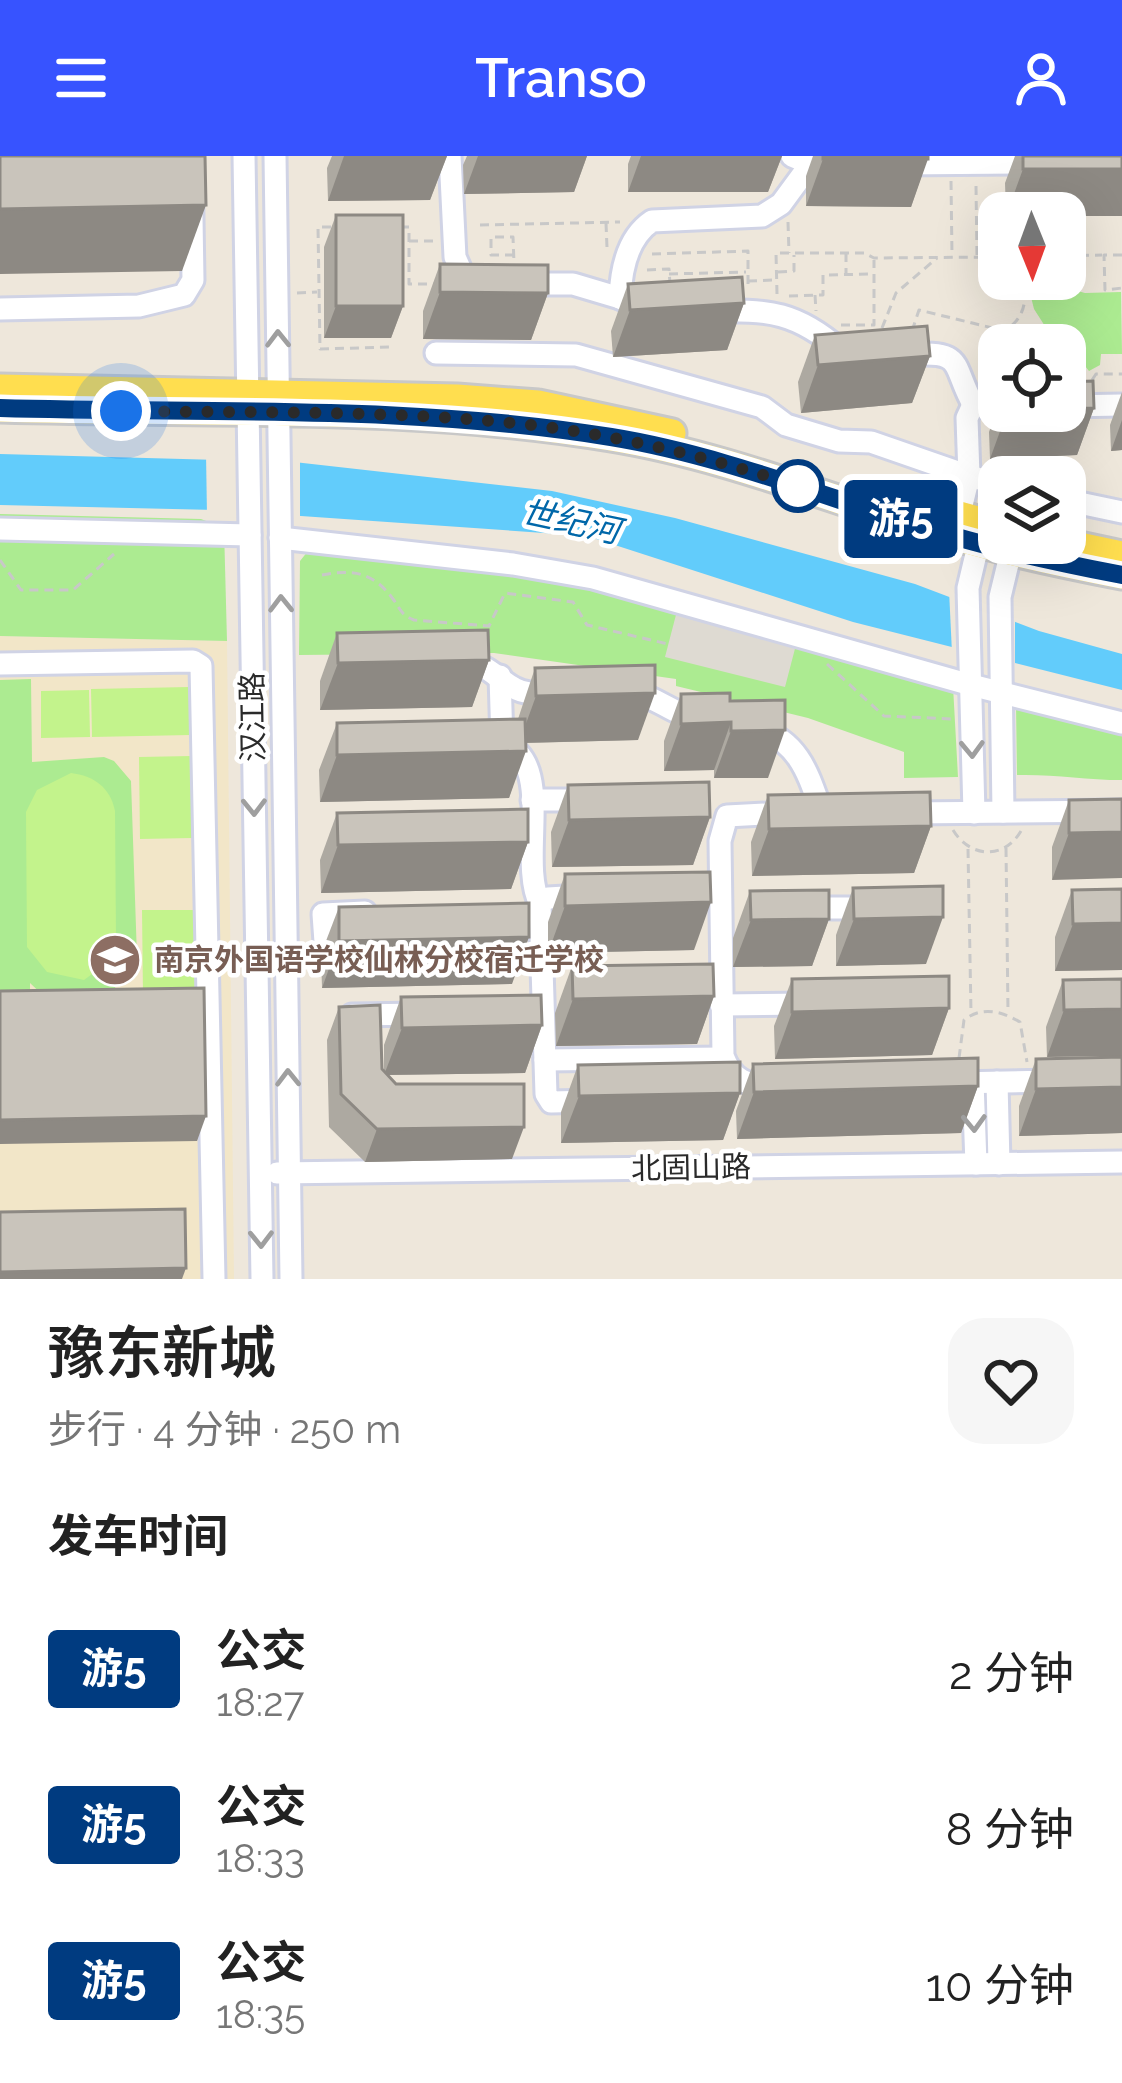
<!DOCTYPE html>
<html lang="zh">
<meta charset="utf-8">
<style>
:root{--surface:#fff;--page:#f6f6f6;--text:#222;--muted:#767676;--accent:#3753ff}
body{margin:0;font-family:Raleway,"Noto Sans SC",sans-serif;background:var(--page);color:var(--text);height:100vh;display:flex;flex-direction:column;font-size:45px;white-space:nowrap}
*{box-sizing:border-box;margin:0}
p{font-size:39px;color:var(--muted)}
.icon{flex:none;width:66px;height:66px;fill:none;stroke:currentColor;stroke-width:2;stroke-linecap:round;stroke-linejoin:round}
.map{position:relative;height:1123px;overflow:hidden}
.panel{display:flex;flex-direction:column;background:var(--surface);flex:1}
.panel>*{flex:none}
.badge{padding:0 24px;border-radius:9px;font-size:42px;line-height:78px}
.needle{width:78px;rotate:179deg}
.buttons{position:absolute;left:978px;top:36px;display:grid;gap:24px}
.buttons a{display:grid;place-items:center;width:108px;height:108px;border-radius:24px;background:var(--surface);box-shadow:0 12px 48px #0002;font-size:60px}
.you{position:absolute;width:60px;height:60px;margin:-30px;border:9px solid #fff;border-radius:50%;background:#1a73e8;box-shadow:0 0 0 18px #1a73e833}
.map>.badge{position:absolute;translate:-50% -50%;box-shadow:0 0 0 6px #fff}
h2{padding:0 48px;font-size:45px;line-height:108px}
.round{display:grid;place-items:center;flex:none;width:126px;height:126px;border-radius:36px;background:var(--page)}
.summary{display:flex;align-items:center;justify-content:space-between;height:204px;padding:0 48px}
h1{font-size:57px;font-weight:600;line-height:90px}
ul{padding:0;list-style:none}
li{display:flex;align-items:center;gap:36px;height:156px;padding:0 48px}
li div{flex:1}
li b{display:block;font-size:45px}
li em{font-style:normal}
li .badge{min-width:132px;font-weight:700;text-align:center}
header{display:flex;justify-content:space-between;align-items:center;height:156px;padding:0 48px;background:var(--accent);color:#fff;font-size:54px;font-weight:600}
.map>svg:first-child{display:block}
.education{fill:#f2e6c8}
.green{fill:#aceb91}
.pitch{fill:#c3f38c}
.plaza{fill:#dedad2}
.water{fill:#62ccfb}
.pier{fill:#eee7db}
.lines{fill:none;stroke-linecap:round;stroke-linejoin:round}
.minor-casing{stroke:#d0d3e5;stroke-width:27}
.major-casing{stroke:#c8c8c8;stroke-width:33}
.path{stroke:#c8c8c8;stroke-width:3;stroke-dasharray:9 6;stroke-linecap:butt}
.minor{stroke:#fff;stroke-width:21}
.major{stroke:#ffde4f;stroke-width:27}
.wall{fill:#ada9a1}
.shaded-wall{fill:#8d8983}
.building{fill:#c9c4bb;stroke:#8d8983;stroke-width:3}
.oneway{stroke:#9f9f9f}
.line-casing{stroke:#fff;stroke-width:27}
.line{stroke:#003b80;stroke-width:18}
.walk{stroke:#2a2a2a;stroke-width:12;stroke-dasharray:0 21.6}
.stop-dot{fill:#fff;stroke:#003b80;stroke-width:6}
.labels{text-anchor:middle;stroke-width:9;stroke-linejoin:round;paint-order:stroke}
.street-label{font-size:30px;fill:#2a2a2a;stroke:#fff}
.education-label{font-size:30px;font-weight:bold;fill:#785e54;stroke:#fff;text-anchor:start}
.water-label{font-size:33px;font-style:italic;fill:#0067a9;stroke:#fff}
</style>
<header><svg class="icon" aria-label="menu" viewBox="0 0 24 24"><path d="M4 6h16M4 12h16M4 18h16"/></svg>Transo<svg class="icon" aria-label="person" viewBox="0 0 24 24"><circle cx="12" cy="8" r="4"/><path d="M4 21q1-7 8-7t8 7"/></svg></header>
<div class="map">
<svg width="1122" height="1123" viewBox="0 0 1122 1123">
<rect width="100%" height="100%" fill="#eee7db"/>
<polygon class="education" points="0,480 227,485 234,1123 0,1123"/>
<g class="green">
<polygon points="1052,128 1085,137 1121,136 1122,198 1101,198 1100,209 1089,215 1081,205 1065,196 1065,189 1057,189 1034,153 1030,137"/>
<polygon points="0,358 201,363 224,372 227,485 0,480"/>
<polygon points="308,395 519,416 643,442 953,530 958,621 904,622 904,596 808,562 676,530 676,523 494,497 299,499 300,405"/>
<polygon points="31,523 32,606 104,601 114,605 131,625 137,801 128,818 109,838 47,843 30,827 30,844 0,845 0,524"/>
<path d="M1016,549L1122,575V624C1086,624 1053,618 1017,619Z"/>
</g>
<g class="pitch">
<polygon points="189,531 190,579 92,581 91,533"/>
<polygon points="89,534 90,581 41,582 41,535"/>
<polygon points="191,600 192,682 140,683 139,601"/>
<path d="M71,617C94,620 110,631 115,655L116,786L107,807L84,824L47,816L27,791L26,656L37,634Z"/>
<polygon points="142,754 194,754 195,841 143,841"/>
</g>
<polygon class="plaza" points="677,455 797,485 785,531 665,501"/>
<polygon class="water" points="0,298 294,306 552,335 675,362 915,428 1039,475 1122,498 1122,534 853,466 587,380 216,354 0,349"/>
<g class="pier">
<polygon points="206,297 300,301 300,366 207,360"/>
<polygon points="949,434 1015,459 1015,513 952,497"/>
</g>
<g class="lines">
<g class="minor-casing">
<g id="minor">
<polyline points="244,0 262,1123"/>
<polyline points="275,0 291,1123"/>
<polyline points="450,0 455,101 467,128 474,128"/>
<polyline points="792,0 811,8 838,8"/>
<polyline points="899,8 1031,7 1060,0"/>
<polyline points="523,128 573,128 620,142 647,156"/>
<path d="M620,142C621,114 628,81 652,65L762,60L781,48L806,14"/>
<polyline points="0,153 139,150 184,139 193,124 191,0"/>
<path d="M714,155C768,153 798,157 840,194"/>
<polyline points="436,197 576,199 762,251 786,269 839,285 871,286 969,320 967,262 973,249"/>
<path d="M905,199C967,194 950,207 974,250L999,251"/>
<polyline points="1065,250 1122,249"/>
<polyline points="1065,344 1122,356"/>
<polyline points="0,373 250,379"/>
<polyline points="956,374 969,320 999,328"/>
<polyline points="280,382 513,408 593,422 971,529 1122,567"/>
<path d="M462,507C487,506 494,521 514,532C526,539 540,537 553,537"/>
<polyline points="0,508 193,505 201,510 214,1123"/>
<polyline points="500,520 502,586"/>
<path d="M627,537C655,537 669,558 697,562"/>
<path d="M757,572C800,586 808,618 822,657"/>
<path d="M500,586C558,604 517,703 540,748"/>
<polyline points="532,644 589,644"/>
<polyline points="1003,656 1000,441 1013,387"/>
<polyline points="907,657 1122,655"/>
<polyline points="974,657 968,432 981,377"/>
<polyline points="582,740 548,742 540,748 546,938 551,946 594,945"/>
<polyline points="803,752 874,752"/>
<polyline points="349,788 325,786 323,758 365,756"/>
<polyline points="721,849 807,848"/>
<polyline points="352,859 423,858"/>
<polyline points="545,904 723,902"/>
<polyline points="973,926 976,1008"/>
<polyline points="997,926 999,1008"/>
<polyline points="954,927 1054,925"/>
<path d="M772,930C747,930 732,924 723,900L720,685L727,660L785,657"/>
<polyline points="277,1017 1122,1006"/>
</g>
</g>
<g class="major-casing">
<g id="major">
<polyline points="0,232 457,242 538,248 672,277"/>
<path d="M0,252C203,258 409,247 611,281C728,300 839,347 953,380C1008,396 1065,408 1122,419"/>
<polyline points="876,336 999,370"/>
<polyline points="1065,387 1122,399"/>
</g>
</g>
<g class="path">
<polyline points="951,25 952,99"/>
<polyline points="976,30 977,99"/>
<polyline points="788,66 789,97"/>
<polyline points="606,67 607,92"/>
<polyline points="480,69 620,66"/>
<polyline points="331,71 318,71 320,193 390,191"/>
<polyline points="400,71 409,71 409,128 435,128"/>
<polyline points="409,85 434,85"/>
<polyline points="846,97 846,117"/>
<polyline points="652,98 748,95 748,134"/>
<polyline points="514,99 491,99 491,81 513,81 514,107"/>
<polyline points="1122,99 1104,99 1105,134 1122,132"/>
<polyline points="1065,100 1102,99"/>
<polyline points="647,114 669,113 670,129"/>
<polyline points="778,116 794,115 794,99"/>
<polyline points="669,118 746,116"/>
<polyline points="748,125 774,124"/>
<polyline points="297,137 317,136"/>
<polyline points="777,138 776,97 864,97 874,102 999,101"/>
<polyline points="815,139 816,155"/>
<polyline points="789,140 823,139 823,119 872,118"/>
<polyline points="841,169 874,169 874,104"/>
<polyline points="882,172 896,137 937,102"/>
<path d="M912,175L919,154L1005,175C1024,162 1029,144 1021,123"/>
<polyline points="1092,224 1096,218 1122,218"/>
<polyline points="0,404 21,434 73,434 114,398"/>
<path d="M322,419C353,413 373,416 393,443C401,454 401,459 414,464L489,470L505,437L573,446L587,469L668,488"/>
<polyline points="827,508 884,560 953,563"/>
<path d="M953,674C970,702 1004,704 1021,675"/>
<polyline points="1006,692 1008,857"/>
<polyline points="968,693 971,857"/>
<path d="M959,902L964,864C982,850 1001,855 1020,866L1027,906"/>
</g>
<use href="#minor" class="minor"/>
<use href="#major" class="major"/>
</g>
<g class="wall">
<polygon points="332,0 447,0 430,44 328,45 327,12"/>
<polygon points="467,0 587,0 574,36 464,38 463,9"/>
<polygon points="631,0 782,0 768,36 628,36 628,8"/>
<polygon points="813,0 928,0 911,51 806,50 806,20"/>
<polygon points="1015,0 1122,0 1122,60 1065,60 1065,57 1006,57 1005,27"/>
<polygon points="336,59 403,150 391,182 324,182 324,91"/>
<polygon points="440,108 548,137 531,184 423,183 423,155"/>
<polygon points="628,128 744,147 727,194 613,201 611,175"/>
<polygon points="815,179 930,200 912,247 801,257 798,226"/>
<polygon points="1122,236 1122,294 1111,295 1110,269"/>
<polygon points="999,248 999,255 1065,255 1094,252 1077,299 990,303 989,276"/>
<polygon points="337,477 489,504 472,551 320,554 320,525"/>
<polygon points="535,512 638,584 526,587 509,642 320,646 319,614 337,567 518,563"/>
<polygon points="681,538 730,545 768,622 714,622 714,614 664,615 664,585"/>
<polygon points="568,629 710,661 693,709 552,711 551,676"/>
<polygon points="768,639 931,670 914,717 752,720 751,686"/>
<polygon points="1122,643 1052,724 1052,691 1069,644"/>
<polygon points="337,657 528,686 511,733 321,737 320,704"/>
<polygon points="565,718 694,794 548,797 548,766"/>
<polygon points="853,732 926,808 836,810 836,779"/>
<polygon points="1122,733 1122,814 1055,815 1055,781 1072,734"/>
<polygon points="750,735 829,763 812,810 733,811 733,782"/>
<polygon points="339,751 512,828 322,832 321,798"/>
<polygon points="572,810 714,840 697,888 556,890 555,857"/>
<polygon points="792,823 949,852 932,899 775,903 774,870"/>
<polygon points="1122,823 1047,901 1046,871 1063,824"/>
<polygon points="401,841 542,869 525,917 388,919 396,928 512,1003 365,1006 329,971 327,884 339,851 384,916 384,889"/>
<polygon points="1122,901 1122,977 1019,980 1019,950 1036,903"/>
<polygon points="753,908 978,930 961,977 737,983 736,955"/>
<polygon points="578,909 740,937 723,984 561,987 561,956"/>
</g>
<g class="shaded-wall">
<polygon points="344,0 447,0 430,44 328,45"/>
<polygon points="478,0 587,0 574,36 464,38"/>
<polygon points="641,0 782,0 768,36 628,36"/>
<polygon points="823,3 928,3 911,51 806,50"/>
<polygon points="1023,13 1122,13 1122,60 1065,60 1065,57 1007,57"/>
<polygon points="206,49 182,115 0,118 0,53"/>
<polygon points="440,136 548,137 531,184 423,183"/>
<polygon points="744,147 727,194 613,201 630,154"/>
<polygon points="336,150 403,150 391,182 324,182"/>
<polygon points="930,200 912,247 801,257 818,209"/>
<polygon points="1094,252 1077,299 990,303 1007,256 1065,255 1065,253"/>
<polygon points="1122,264 1122,294 1111,295"/>
<polygon points="489,504 472,551 320,554 338,507"/>
<polygon points="655,537 638,584 519,587 536,540"/>
<polygon points="731,566 714,614 664,615 681,568"/>
<polygon points="785,574 768,622 714,622 731,575"/>
<polygon points="526,595 509,642 320,646 337,599"/>
<polygon points="710,661 693,709 552,711 569,664"/>
<polygon points="931,670 914,717 752,720 769,673"/>
<polygon points="1122,676 1122,722 1052,724 1069,677"/>
<polygon points="528,686 511,733 321,737 338,689"/>
<polygon points="711,746 694,794 548,797 565,750"/>
<polygon points="943,761 926,808 836,810 854,763"/>
<polygon points="829,763 812,810 733,811 751,764"/>
<polygon points="1122,767 1122,814 1055,815 1073,768"/>
<polygon points="529,781 512,828 322,832 339,785"/>
<polygon points="714,840 697,888 556,890 573,843"/>
<polygon points="949,852 932,899 775,903 792,856"/>
<polygon points="1122,853 1122,900 1047,901 1064,854"/>
<polygon points="542,869 525,917 384,919 402,872"/>
<polygon points="978,930 961,977 737,983 754,936"/>
<polygon points="1122,931 1122,977 1019,980 1036,933"/>
<polygon points="740,937 723,984 561,987 579,940"/>
<polygon points="206,960 197,985 0,988 0,964"/>
<polygon points="524,971 512,1003 365,1006 377,973"/>
<polygon points="186,1112 182,1123 0,1123 0,1116"/>
</g>
<g class="building">
<polygon points="0,0 205,0 206,49 0,53"/>
<rect x="823" y="0" width="105" height="3"/>
<rect x="1023" y="0" width="99" height="13"/>
<rect x="336" y="59" width="67" height="91"/>
<polygon points="440,108 548,109 548,137 440,136"/>
<polygon points="742,121 744,147 630,154 628,128"/>
<polygon points="927,170 930,200 818,209 815,179"/>
<polygon points="1093,225 1094,252 1065,253 1065,226"/>
<polygon points="488,474 489,504 338,507 337,477"/>
<polygon points="655,509 655,537 536,540 535,512"/>
<polygon points="730,537 730,545 785,544 785,574 731,575 731,566 681,568 681,538"/>
<polygon points="525,563 526,595 337,599 337,567"/>
<polygon points="709,626 710,661 569,664 568,629"/>
<polygon points="930,636 931,670 769,673 768,639"/>
<polygon points="1122,643 1122,676 1069,677 1069,644"/>
<polygon points="528,653 528,686 338,689 337,657"/>
<polygon points="710,716 711,746 565,750 565,718"/>
<polygon points="943,730 943,761 854,763 853,732"/>
<polygon points="1122,733 1122,767 1073,768 1072,734"/>
<polygon points="829,734 829,763 751,764 750,735"/>
<polygon points="529,747 529,781 339,785 339,751"/>
<polygon points="713,808 714,840 573,843 572,810"/>
<polygon points="949,820 949,852 792,856 792,823"/>
<polygon points="1122,823 1122,853 1064,854 1063,824"/>
<polygon points="204,832 206,960 0,964 0,835"/>
<polygon points="541,839 542,869 402,872 401,841"/>
<polygon points="380,849 382,913 396,928 524,928 524,971 377,973 341,938 339,851"/>
<polygon points="1122,901 1122,931 1036,933 1036,903"/>
<polygon points="978,902 978,930 754,936 753,908"/>
<polygon points="740,906 740,937 579,940 578,909"/>
<polygon points="185,1053 186,1112 0,1116 0,1056"/>
</g>
<defs><path id="oneway-chevron" d="M-2-3.5L2.5 0L-2 3.5" fill="none" stroke-width="1.6" stroke-linecap="round" stroke-linejoin="round" transform="scale(3)"/></defs>
<g class="oneway">
<use href="#oneway-chevron" transform="translate(278 183) rotate(-91)"/>
<use href="#oneway-chevron" transform="translate(281 448) rotate(-91)"/>
<use href="#oneway-chevron" transform="translate(972 593) rotate(88)"/>
<use href="#oneway-chevron" transform="translate(254 651) rotate(89)"/>
<use href="#oneway-chevron" transform="translate(288 922) rotate(-91)"/>
<use href="#oneway-chevron" transform="translate(974 967) rotate(88)"/>
<use href="#oneway-chevron" transform="translate(261 1083) rotate(89)"/>
</g>
<g class="lines">
<g class="line-casing">
<path id="line" d="M0,252C204,258 409,248 611,281C728,300 839,347 953,380C1008,396 1065,408 1122,419"/>
</g>
<use href="#line" class="line"/>
<path class="walk" d="M121,255C252,257 383,254 513,267C609,277 706,300 798,330"/>
</g>
<defs>
<g id="school-disc" transform="scale(2.7)"><circle r="9.5" fill="#8d6e63" stroke="#fff"/><path d="M0-5L7-2L0 1L-7-2ZM-4 1L0 2.5L4 1V4Q0 6-4 4Z" fill="#fff"/></g>
</defs>
<g fill-rule="evenodd">
<use href="#school-disc" x="115" y="804"/>
</g>
<circle class="stop-dot" cx="798" cy="330" r="24"/>
<g class="labels">
<g class="street-label">
<text transform="translate(253 561) rotate(-91)" y="10">汉江路</text>
<text transform="translate(691 1012) rotate(-1)" y="10">北固山路</text>
</g>
<g class="education-label">
<text x="154" y="814">南京外国语学校仙林分校宿迁学校</text>
</g>
<g class="water-label">
<text transform="translate(571 365) rotate(12)" y="12">世纪河</text>
</g>
</g>
</svg>
<div class="buttons">
<a><svg class="needle" viewBox="-14 -14 28 28"><path d="M0-13l5 13h-10z" fill="#e53935"/><path d="M0 13l5-13h-10z" fill="#767676"/></svg></a>
<a><svg class="icon" aria-label="locate" viewBox="0 0 24 24"><circle cx="12" cy="12" r="6"/><path d="M12 2v4M12 18v4M2 12h4M18 12h4"/></svg></a>
<a><svg class="icon" aria-label="layers" viewBox="0 0 24 24"><path d="M12 4l9 5-9 5-9-5zM3 14l9 5 9-5"/></svg></a>
</div>
<div class="you" style="left:121px;top:255px"></div>
<b class="badge" style="left:901px;top:363px;background:#003b80;color:#fff">游5</b>
</div>
<section class="panel">
<div class="summary"><div><h1>豫东新城</h1><p>步行 · 4 分钟 · 250 m</p></div><a class="round"><svg class="icon" aria-label="heart" viewBox="0 0 24 24"><path d="M12 20l-8-8c-3-5 5-10 8-4 3-6 11-1 8 4z"/></svg></a></div>
<h2>发车时间</h2>
<ul>
<li><span class="badge" style="background:#003b80;color:#fff">游5</span><div><b>公交</b><p>18:27</p></div><em>2 分钟</em></li>
<li><span class="badge" style="background:#003b80;color:#fff">游5</span><div><b>公交</b><p>18:33</p></div><em>8 分钟</em></li>
<li><span class="badge" style="background:#003b80;color:#fff">游5</span><div><b>公交</b><p>18:35</p></div><em>10 分钟</em></li>
</ul>
</section>
